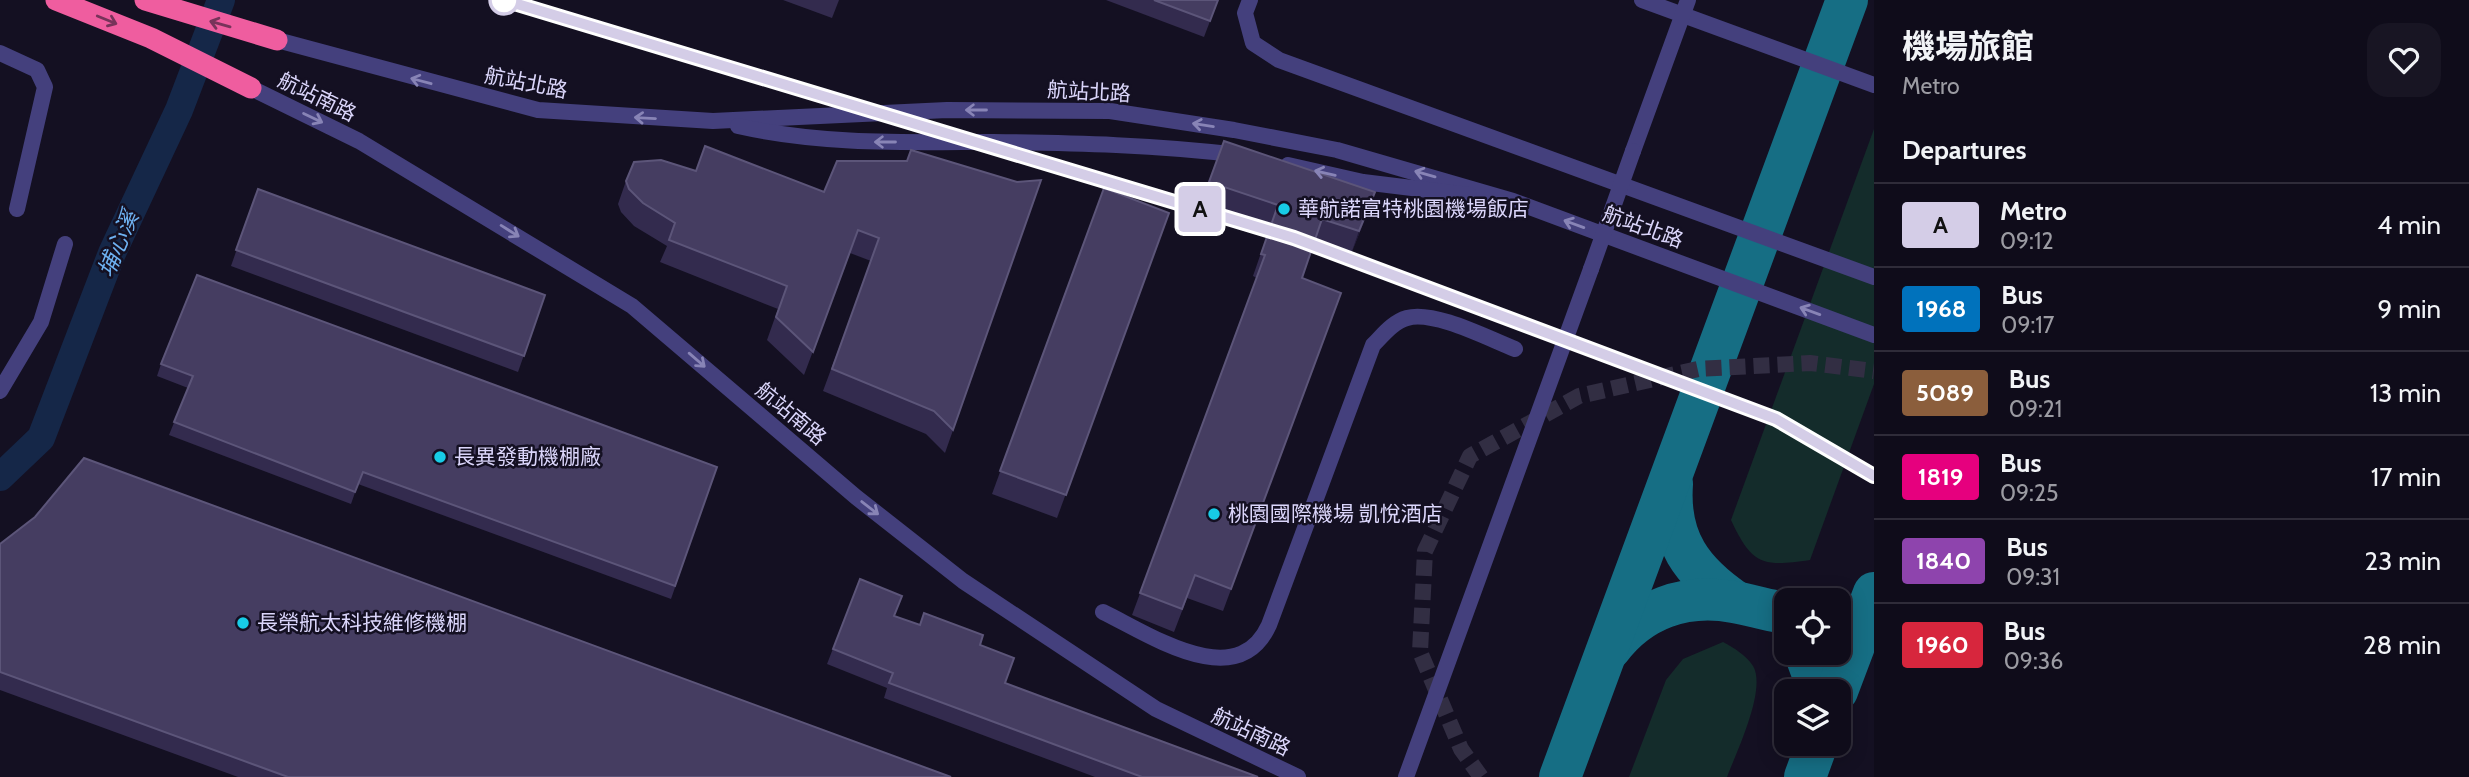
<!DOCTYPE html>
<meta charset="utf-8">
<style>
:root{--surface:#0f0c1a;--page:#181523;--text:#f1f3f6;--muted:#9b9ba2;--line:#2f2c39}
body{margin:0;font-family:Cabin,"Noto Sans TC",sans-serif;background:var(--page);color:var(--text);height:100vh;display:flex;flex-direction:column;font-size:26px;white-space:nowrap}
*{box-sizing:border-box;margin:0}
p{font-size:23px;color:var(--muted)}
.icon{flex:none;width:38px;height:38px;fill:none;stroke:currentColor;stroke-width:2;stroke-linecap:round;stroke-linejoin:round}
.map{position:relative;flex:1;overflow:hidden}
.side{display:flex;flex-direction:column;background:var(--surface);width:595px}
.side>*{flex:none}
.badge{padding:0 14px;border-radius:5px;font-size:24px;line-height:46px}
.buttons{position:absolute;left:1774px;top:588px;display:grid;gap:14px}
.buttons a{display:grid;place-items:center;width:77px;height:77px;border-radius:14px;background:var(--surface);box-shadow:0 4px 18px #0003,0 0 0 2px var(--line);font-size:35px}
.map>.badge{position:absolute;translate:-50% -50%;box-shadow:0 0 0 4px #fff}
h2{padding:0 28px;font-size:26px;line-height:63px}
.round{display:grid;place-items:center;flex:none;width:74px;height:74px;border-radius:21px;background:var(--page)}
.head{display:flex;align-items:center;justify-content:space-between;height:119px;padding:0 28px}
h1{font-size:33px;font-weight:700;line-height:52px}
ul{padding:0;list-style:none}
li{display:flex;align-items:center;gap:21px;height:84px;padding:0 28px;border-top:2px solid var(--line)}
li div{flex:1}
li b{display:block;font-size:26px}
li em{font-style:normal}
li .badge{min-width:77px;font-weight:700;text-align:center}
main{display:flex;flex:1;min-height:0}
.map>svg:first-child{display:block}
.green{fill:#142c2b}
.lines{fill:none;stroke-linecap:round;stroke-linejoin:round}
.river{stroke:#152748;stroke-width:28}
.taxiway{stroke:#166e84;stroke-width:42}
.minor-tunnel{stroke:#322e43;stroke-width:16;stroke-dasharray:16 8;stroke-linecap:butt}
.minor{stroke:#44407d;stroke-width:16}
.highway{stroke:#ef5d9f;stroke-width:21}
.minor-bridge{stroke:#44407d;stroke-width:16}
.wall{fill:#332b4e}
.shaded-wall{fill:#1f1835}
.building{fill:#453d61;stroke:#5c5579;stroke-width:2}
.oneway{stroke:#77335a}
.oneway2{stroke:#8884b6}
.line-casing{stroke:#fff;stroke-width:16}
.line{stroke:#d4cde7;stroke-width:10}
.stop-dot{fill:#fff;stroke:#d4cde7;stroke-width:3.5}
.poi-dot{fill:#17cce6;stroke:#141022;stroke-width:2.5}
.labels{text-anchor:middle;stroke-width:5;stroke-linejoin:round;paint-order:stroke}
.street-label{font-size:21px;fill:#dbd6fb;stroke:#141022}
.poi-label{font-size:21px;fill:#dbd6fb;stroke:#141022;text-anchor:start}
.water-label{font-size:23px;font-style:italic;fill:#6eb1f1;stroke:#141022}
</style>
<main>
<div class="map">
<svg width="1874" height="777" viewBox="0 0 1874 777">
<rect width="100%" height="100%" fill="#141022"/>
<g class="green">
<path d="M1874,129V384L1810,560C1762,567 1752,565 1731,520Z"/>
<path d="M1723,642C1734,648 1746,655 1753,666C1767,689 1736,753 1727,777H1629L1666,680L1683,659Z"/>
</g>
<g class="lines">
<polyline class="river" points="0,477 41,438 112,253 179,110 221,0"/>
<g class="taxiway">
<path d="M1672,484C1668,540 1692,572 1736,602"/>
<path d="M1610,649C1640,609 1685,593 1734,602C1752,605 1768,611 1787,613"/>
<polyline points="1805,653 1819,691"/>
<polyline points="1837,691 1874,593"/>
<polyline points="1560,777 1847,0"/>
<polyline points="1805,777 1817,744"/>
</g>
<polyline class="minor-tunnel" points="1481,777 1461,749 1420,652 1425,551 1470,456 1579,396 1698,369 1810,363 1874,371"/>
<g class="minor">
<polyline points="1250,0 1245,13 1253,43 1279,60 1874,277"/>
<polyline points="1642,0 1874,85"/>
<polyline points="277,40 538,110 713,121 947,110 1110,111 1234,130 1337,150 1513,201 1874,335"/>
<polyline points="0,53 37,70 45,87 17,209"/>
<polyline points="251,88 359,141 632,306 856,497 963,581 1156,709 1298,777"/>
<path d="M738,126C822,145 908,142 993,142C1076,143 1157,145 1239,155"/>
<polyline points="1633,151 1688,0"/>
<polyline points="1288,165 1363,182 1469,195"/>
<polyline points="0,391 41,322 65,244"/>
<path d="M1103,612C1149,634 1237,695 1269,625L1373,345C1383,335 1393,322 1407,318C1434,310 1489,339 1515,349"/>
<polyline points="1406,777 1591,269"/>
</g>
<g class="highway">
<polyline points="56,0 151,38 251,88"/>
<polyline points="145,0 277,40"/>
</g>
<polyline class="minor-bridge" points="1591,269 1633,151"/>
</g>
<g class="wall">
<polygon points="783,0 839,0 832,18"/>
<polygon points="1106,0 1218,0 1204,37"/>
<polygon points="1224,141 1367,214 1351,254 1314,242 1302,278 1341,293 1223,611 1187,598 1174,632 1132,615 1257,278 1253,276 1270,227 1201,204"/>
<polygon points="696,171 824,192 1017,182 1041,180 945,453 926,434 823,391 871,261 850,253 804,375 767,340 778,309 660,262 667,246 634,226 621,212 618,204 626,181"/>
<polygon points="1104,188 1169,213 1057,518 992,494"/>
<polygon points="258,189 545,295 518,372 231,266"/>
<polygon points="161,364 717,467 671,599 358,484 351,504 169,435 188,388 157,376"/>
<polygon points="0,544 951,777 238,777 0,690"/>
<polygon points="860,579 894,616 920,625 980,645 1005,683 1258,777 1095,777 884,698 887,688 827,664"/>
</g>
<polygon class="shaded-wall" points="1375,192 1367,214 1351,254 1359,231"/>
<g class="building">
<polygon points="1154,0 1218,0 1210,21"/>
<polygon points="1224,141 1375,192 1359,231 1322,219 1302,278 1341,293 1231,589 1195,575 1182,609 1140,593 1265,255 1261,254 1278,205 1209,182"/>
<polygon points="705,146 824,192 837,161 907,161 911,150 1017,182 1041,180 953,430 934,411 832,369 879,238 858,230 813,352 776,317 787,286 669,240 675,223 643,203 629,189 626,181 634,162 661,160 696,171"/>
<polygon points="1104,188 1169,213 1066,495 1000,471"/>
<polygon points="258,189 545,295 524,356 236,250"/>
<polygon points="197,275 717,467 675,586 363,472 355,492 174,422 193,376 161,364"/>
<polygon points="84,458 951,777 288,777 0,672 0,544 35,517"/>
<polygon points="860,579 902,596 894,616 920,625 924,613 983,635 980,645 1014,658 1005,683 1258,777 1142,777 889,683 893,673 833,649"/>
</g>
<defs><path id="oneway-shaft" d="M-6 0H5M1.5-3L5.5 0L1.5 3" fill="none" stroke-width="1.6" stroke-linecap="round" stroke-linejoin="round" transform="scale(1.75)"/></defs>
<g class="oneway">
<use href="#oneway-shaft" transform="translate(107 20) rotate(22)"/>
<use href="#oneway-shaft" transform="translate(220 24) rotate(-164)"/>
</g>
<g class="oneway2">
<use href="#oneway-shaft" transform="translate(421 81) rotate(-165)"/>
<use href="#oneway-shaft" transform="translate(976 110) rotate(180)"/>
<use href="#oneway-shaft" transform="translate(313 118) rotate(26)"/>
<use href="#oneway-shaft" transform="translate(645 118) rotate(-177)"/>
<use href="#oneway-shaft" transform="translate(1203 125) rotate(-171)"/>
<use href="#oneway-shaft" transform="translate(885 142) rotate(-180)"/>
<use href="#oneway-shaft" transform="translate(1325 173) rotate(-167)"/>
<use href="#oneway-shaft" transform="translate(1425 174) rotate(-164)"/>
<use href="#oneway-shaft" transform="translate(1574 224) rotate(-160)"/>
<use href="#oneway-shaft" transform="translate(510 231) rotate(32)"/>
<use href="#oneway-shaft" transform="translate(1810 311) rotate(-160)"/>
<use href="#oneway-shaft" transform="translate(697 360) rotate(41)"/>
<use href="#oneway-shaft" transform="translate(870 508) rotate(38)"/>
</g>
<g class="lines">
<g class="line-casing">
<polyline id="line" points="504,0 1294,238 1776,419 1874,476"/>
</g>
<use href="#line" class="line"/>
</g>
<circle class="stop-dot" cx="504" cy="0" r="14"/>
<g class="poi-dot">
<circle cx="1284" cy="209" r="7"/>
<circle cx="440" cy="457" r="7"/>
<circle cx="1214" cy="514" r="7"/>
<circle cx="243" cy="623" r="7"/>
</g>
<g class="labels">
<g class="street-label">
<text transform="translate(526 83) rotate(11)" y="7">航站北路</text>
<text transform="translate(1089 92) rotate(3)" y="7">航站北路</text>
<text transform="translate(317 97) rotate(26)" y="7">航站南路</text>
<text transform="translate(1643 227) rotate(20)" y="7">航站北路</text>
<text transform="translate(791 414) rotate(40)" y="7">航站南路</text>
<text transform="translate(1251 732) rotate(25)" y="7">航站南路</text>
</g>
<g class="poi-label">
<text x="1298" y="216">華航諾富特桃園機場飯店</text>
<text x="454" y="464">長異發動機棚廠</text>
<text x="1228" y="521">桃園國際機場 凱悅酒店</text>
<text x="257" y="630">長榮航太科技維修機棚</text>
</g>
<g class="water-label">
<text transform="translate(118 244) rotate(-67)" y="8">埔心溪</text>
</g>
</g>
</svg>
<div class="buttons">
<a><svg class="icon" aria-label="locate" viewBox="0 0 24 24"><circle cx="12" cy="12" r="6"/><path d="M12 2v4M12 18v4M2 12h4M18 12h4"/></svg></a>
<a><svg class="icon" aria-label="layers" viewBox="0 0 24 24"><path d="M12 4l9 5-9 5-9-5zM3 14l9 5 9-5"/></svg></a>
</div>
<b class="badge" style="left:1200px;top:209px;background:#d4cde7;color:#111">A</b>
</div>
<section class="side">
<div class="head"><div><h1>機場旅館</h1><p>Metro</p></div><a class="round"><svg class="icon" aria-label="heart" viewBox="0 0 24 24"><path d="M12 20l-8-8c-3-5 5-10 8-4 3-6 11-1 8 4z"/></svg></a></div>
<h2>Departures</h2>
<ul>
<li><span class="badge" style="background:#d4cde7;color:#111">A</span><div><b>Metro</b><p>09:12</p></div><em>4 min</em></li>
<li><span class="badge" style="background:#0072bc;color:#fff">1968</span><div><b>Bus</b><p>09:17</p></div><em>9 min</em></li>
<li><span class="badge" style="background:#8b5e3c;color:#fff">5089</span><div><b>Bus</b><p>09:21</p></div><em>13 min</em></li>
<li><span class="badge" style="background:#e6007e;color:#fff">1819</span><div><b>Bus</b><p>09:25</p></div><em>17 min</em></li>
<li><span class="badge" style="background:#8e44ad;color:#fff">1840</span><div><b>Bus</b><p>09:31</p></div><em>23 min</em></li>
<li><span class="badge" style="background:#d7263d;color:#fff">1960</span><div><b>Bus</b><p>09:36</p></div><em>28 min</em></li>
</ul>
</section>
</main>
